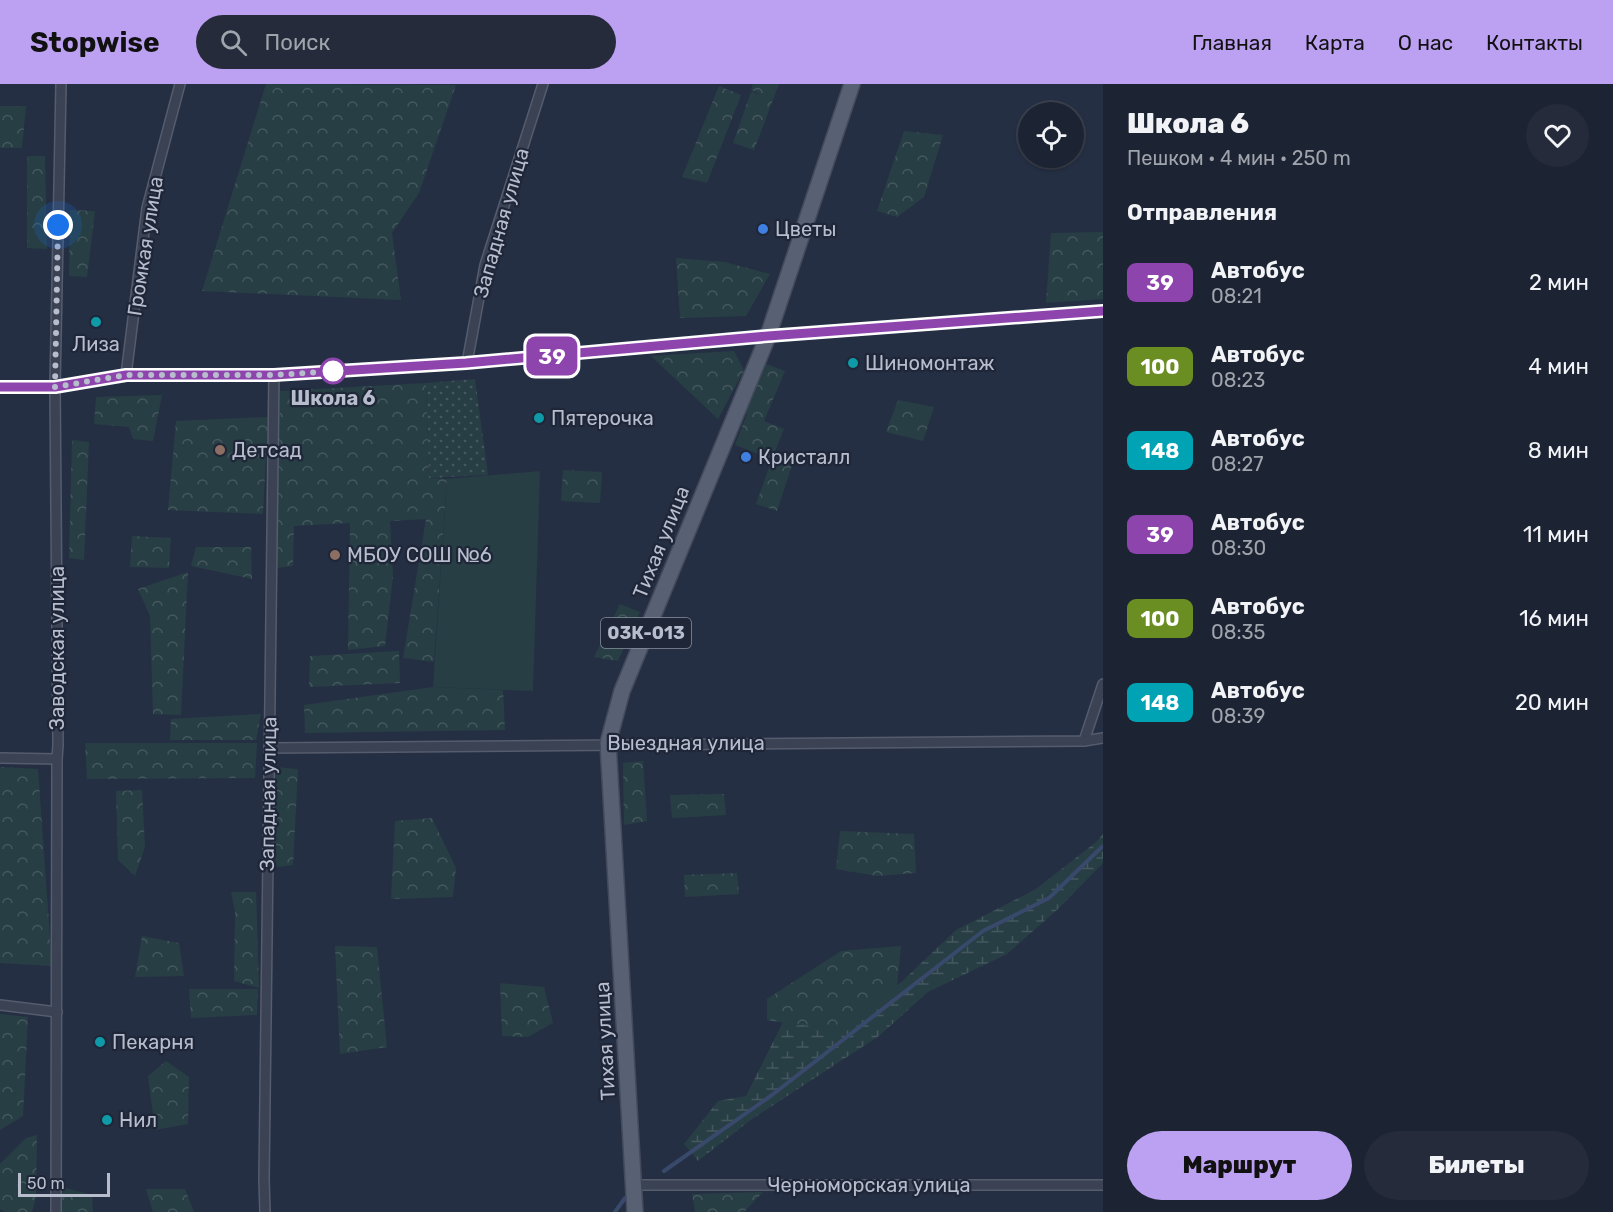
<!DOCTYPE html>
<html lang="ru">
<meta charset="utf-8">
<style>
:root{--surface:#1c2332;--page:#252b3a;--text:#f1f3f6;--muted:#a0a4ac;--line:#3a404d;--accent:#bca0f2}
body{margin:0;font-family:Rubik,sans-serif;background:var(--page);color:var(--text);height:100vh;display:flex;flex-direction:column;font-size:22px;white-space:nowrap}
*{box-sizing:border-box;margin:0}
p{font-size:20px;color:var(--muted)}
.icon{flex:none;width:33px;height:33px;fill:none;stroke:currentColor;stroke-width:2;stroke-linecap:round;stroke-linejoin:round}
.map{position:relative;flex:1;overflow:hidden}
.side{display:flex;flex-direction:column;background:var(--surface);width:510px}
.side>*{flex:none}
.badge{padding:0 12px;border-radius:9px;font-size:21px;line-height:39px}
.buttons{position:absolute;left:1018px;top:18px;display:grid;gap:12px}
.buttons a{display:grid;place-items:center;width:66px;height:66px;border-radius:50%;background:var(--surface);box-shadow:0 2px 4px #0004,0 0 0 2px var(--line);font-size:30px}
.scale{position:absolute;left:18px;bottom:15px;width:92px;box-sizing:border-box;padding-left:6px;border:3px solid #b7bdcd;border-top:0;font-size:16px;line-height:21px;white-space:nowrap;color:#b7bdcd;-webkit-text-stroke:4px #1e2638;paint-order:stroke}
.you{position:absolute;width:30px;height:30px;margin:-15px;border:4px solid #fff;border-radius:50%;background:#1a73e8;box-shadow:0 0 0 9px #1a73e833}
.map>.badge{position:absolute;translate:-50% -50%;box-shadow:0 0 0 3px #fff}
h2{padding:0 24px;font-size:22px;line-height:54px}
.round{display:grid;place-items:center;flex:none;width:63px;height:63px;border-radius:32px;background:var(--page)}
.headline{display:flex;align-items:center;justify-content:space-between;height:102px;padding:0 24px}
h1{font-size:28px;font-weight:800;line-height:45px}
.button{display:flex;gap:12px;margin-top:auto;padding:12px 24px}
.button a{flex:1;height:69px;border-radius:36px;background:var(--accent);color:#111;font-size:24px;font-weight:800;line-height:69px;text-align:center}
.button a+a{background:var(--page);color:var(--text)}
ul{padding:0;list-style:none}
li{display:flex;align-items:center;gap:18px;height:84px;padding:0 24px}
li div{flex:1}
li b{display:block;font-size:22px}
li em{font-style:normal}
li .badge{min-width:66px;font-weight:700;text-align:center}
header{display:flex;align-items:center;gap:36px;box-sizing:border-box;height:84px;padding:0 30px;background:var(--accent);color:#111}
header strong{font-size:28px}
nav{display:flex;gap:33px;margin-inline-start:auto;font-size:21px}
.search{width:420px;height:54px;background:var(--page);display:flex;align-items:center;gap:15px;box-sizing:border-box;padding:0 21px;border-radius:33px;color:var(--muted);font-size:22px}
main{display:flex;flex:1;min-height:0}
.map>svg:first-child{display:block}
.grass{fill:url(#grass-dots)}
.forest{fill:url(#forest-crowns)}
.wetland{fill:url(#wetland-marsh)}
.pitch{fill:#273e44}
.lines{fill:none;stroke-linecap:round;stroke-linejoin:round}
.stream{stroke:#38496b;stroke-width:4}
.minor-casing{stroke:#555c6d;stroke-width:12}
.primary-casing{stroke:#434a5c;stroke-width:18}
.minor{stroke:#3a4253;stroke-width:9}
.primary{stroke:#586073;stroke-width:15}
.line-casing{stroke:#fff;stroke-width:14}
.line{stroke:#8e44ad;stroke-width:9}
.walk{stroke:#b7bdcd;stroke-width:6;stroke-dasharray:0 10.8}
.shop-dot{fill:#3f7fe0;stroke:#1e2638;stroke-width:2}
.culture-dot{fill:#0f9aa8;stroke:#1e2638;stroke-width:2}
.stop-dot{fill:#fff;stroke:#8e44ad;stroke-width:3}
.education-dot{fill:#8d6e63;stroke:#1e2638;stroke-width:2}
.labels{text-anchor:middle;stroke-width:4.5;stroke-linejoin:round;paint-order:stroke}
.shield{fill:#1e2638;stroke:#8990a0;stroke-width:1.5}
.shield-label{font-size:18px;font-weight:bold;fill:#b7bdcd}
.street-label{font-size:20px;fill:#b7bdcd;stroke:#1e2638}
.poi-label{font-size:20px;fill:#b7bdcd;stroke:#1e2638;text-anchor:start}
.stop-label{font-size:20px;font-weight:bold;fill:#b7bdcd;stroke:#1e2638}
</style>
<header>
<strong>Stopwise</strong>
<div class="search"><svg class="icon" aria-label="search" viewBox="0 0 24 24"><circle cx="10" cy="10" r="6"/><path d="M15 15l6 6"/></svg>Поиск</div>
<nav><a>Главная</a><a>Карта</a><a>О нас</a><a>Контакты</a></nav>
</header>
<main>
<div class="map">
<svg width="1103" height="1128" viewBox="0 0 1103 1128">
<defs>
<pattern id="grass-dots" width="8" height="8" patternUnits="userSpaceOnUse" patternTransform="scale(1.5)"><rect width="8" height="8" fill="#273e44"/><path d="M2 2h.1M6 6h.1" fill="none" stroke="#44585e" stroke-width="1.8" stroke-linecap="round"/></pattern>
<pattern id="forest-crowns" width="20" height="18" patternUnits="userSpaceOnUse" patternTransform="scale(1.5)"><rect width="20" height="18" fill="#273e44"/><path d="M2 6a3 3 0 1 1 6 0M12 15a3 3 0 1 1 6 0" fill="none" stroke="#44585e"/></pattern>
<pattern id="wetland-marsh" width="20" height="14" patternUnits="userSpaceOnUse" patternTransform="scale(1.5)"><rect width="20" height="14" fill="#273e44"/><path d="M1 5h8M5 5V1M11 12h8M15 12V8" fill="none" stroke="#44585e"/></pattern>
</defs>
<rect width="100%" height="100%" fill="#252f43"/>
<polygon class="grass" points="475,295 488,391 429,394 426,299"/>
<g class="forest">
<polygon points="266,0 456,1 419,109 392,149 401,216 202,207"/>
<polygon points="753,0 779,0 754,66 733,59 751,8 762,11 751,6"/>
<polygon points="719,2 741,11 707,99 682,93"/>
<polygon points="0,22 26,22 22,64 0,64"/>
<polygon points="904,47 943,51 924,113 897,133 877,127"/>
<polygon points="27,72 45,72 47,165 27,164"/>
<polygon points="70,126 95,127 87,193 69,192"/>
<polygon points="1103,148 1103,215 1046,219 1051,149"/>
<polygon points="676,174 725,178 770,190 746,232 680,234"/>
<polygon points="734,267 744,286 718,335 651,272"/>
<polygon points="766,280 785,287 764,337 784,345 774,370 794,375 777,427 756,420 772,375 735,361 747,330 743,328"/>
<polygon points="426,299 429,394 447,395 434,578 403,574 426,435 390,437 393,492 385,562 348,566 350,439 294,442 293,482 276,484 280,307"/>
<polygon points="162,311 153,357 133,355 129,343 94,340 96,313"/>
<polygon points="898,316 934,323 923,357 886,348"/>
<polygon points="268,333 263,430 168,426 176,337"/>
<polygon points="72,356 89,358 84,476 69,474"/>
<polygon points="563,386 602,388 600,419 561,417"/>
<polygon points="132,452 171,454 169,484 130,483"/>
<polygon points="196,463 251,463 252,495 191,482"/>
<polygon points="188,488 181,631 153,630 150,532 138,505"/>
<polygon points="620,520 640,528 618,577 594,573"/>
<polygon points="399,567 400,599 309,603 310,572"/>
<polygon points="433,603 503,606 505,646 305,649 304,621"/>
<polygon points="261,630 256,656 170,656 171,635"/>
<polygon points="85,659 257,659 255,694 87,695"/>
<polygon points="643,677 647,737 624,741 623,679"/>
<polygon points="0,683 38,685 52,882 0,879"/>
<polygon points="272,683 298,685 293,781 271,784"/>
<polygon points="142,706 145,763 135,792 118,776 116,707"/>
<polygon points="724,710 726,731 672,734 670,711"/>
<polygon points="432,734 456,784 453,813 391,815 395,737"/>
<polygon points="840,747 914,750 916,789 877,792 836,785"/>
<polygon points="737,789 739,810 685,813 684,791"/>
<polygon points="231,808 256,808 259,904 234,897 235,828"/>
<polygon points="142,852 179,859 184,892 135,893"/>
<polygon points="335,862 377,863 387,963 340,970"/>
<polygon points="901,862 897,903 843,949 767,936 767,915 841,867"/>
<polygon points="500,899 544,903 553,939 528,953 502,952"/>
<polygon points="189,905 258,905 257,931 191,934"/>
<polygon points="0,930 28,933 23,1032 0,1046"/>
<polygon points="166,977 189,993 188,1040 155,1046 148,992"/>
<polygon points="37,1051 36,1114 32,1128 5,1128 0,1125 0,1080 26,1054"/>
<polygon points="62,1103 92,1111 93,1128 61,1128"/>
<polygon points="146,1105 185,1105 194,1128 153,1128"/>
<polygon points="763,1108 744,1128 695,1128 692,1110"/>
</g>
<polygon class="wetland" points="1103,750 1103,779 1058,825 1007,870 928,908 879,952 752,1035 698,1077 684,1060 718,1017 746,1012 783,938 845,947 896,903 956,846 1036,805 1096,758"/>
<polygon class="pitch" points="540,387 533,607 433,603 447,395"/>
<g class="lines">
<g class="stream">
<polyline points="664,1087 772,1011 983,847 1049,814 1103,762"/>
<polyline points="615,1128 625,1114"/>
</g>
<g class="minor-casing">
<g id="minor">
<polyline points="467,279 485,181 543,0"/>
<polyline points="126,291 147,124 180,0"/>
<polyline points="0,303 55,303 126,291 274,291 467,279 768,252 1103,227"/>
<polyline points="1084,657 1103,600"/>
<polyline points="269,664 1084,657 1103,654"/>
<polyline points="0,674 57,675"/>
<polyline points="0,921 57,928"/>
<polyline points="634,1101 1103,1101"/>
<polyline points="56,1128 57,675 58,661 55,303 61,0"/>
<polyline points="265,1128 264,1095 274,291"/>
</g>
</g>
<g class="primary-casing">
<polyline id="primary" points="635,1128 608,659 622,607 768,252 852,0"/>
</g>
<use href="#minor" class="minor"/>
<use href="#primary" class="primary"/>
</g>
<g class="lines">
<g class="line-casing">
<polyline id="line" points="0,303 55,303 126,291 274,291 466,279 768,252 1103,227"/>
</g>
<use href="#line" class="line"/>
<polyline class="walk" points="58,141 55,303 126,291 274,291 338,287 333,287"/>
</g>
<g class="shop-dot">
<circle cx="763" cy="145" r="6"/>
<circle cx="746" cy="373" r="6"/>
</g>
<g class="culture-dot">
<circle cx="96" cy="238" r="6"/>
<circle cx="853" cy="279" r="6"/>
<circle cx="539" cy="334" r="6"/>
<circle cx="100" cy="958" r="6"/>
<circle cx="107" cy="1036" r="6"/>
</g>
<circle class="stop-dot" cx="333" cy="287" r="12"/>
<g class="education-dot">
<circle cx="220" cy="366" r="6"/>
<circle cx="335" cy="471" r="6"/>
</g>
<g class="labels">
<rect class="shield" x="601" y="534" width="90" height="30" rx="4.5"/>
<g class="shield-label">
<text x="646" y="555">03К-013</text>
</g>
<g class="street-label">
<text transform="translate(501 139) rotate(-74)" y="7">Западная улица</text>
<text transform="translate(145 162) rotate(-81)" y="7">Громкая улица</text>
<text transform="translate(661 458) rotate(-68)" y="7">Тихая улица</text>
<text transform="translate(57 564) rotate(-90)" y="7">Заводская улица</text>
<text x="686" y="666">Выездная улица</text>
<text transform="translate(268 710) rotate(-89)" y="7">Западная улица</text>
<text transform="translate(605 957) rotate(-93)" y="7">Тихая улица</text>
<text x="869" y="1108">Черноморская улица</text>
</g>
<g class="poi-label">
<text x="775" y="152">Цветы</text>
<text x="96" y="267" text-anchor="middle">Лиза</text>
<text x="865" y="286">Шиномонтаж</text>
<text x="551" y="341">Пятерочка</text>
<text x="232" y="373">Детсад</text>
<text x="758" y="380">Кристалл</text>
<text x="347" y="478">МБОУ СОШ №6</text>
<text x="112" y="965">Пекарня</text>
<text x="119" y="1043">Нил</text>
</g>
<g class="stop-label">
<text x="333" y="321">Школа 6</text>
</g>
</g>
</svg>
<div class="buttons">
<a><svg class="icon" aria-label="locate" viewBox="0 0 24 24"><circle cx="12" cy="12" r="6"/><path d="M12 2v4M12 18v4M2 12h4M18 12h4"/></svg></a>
</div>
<div class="scale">50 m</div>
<div class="you" style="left:58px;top:141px"></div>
<b class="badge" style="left:552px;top:272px;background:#8e44ad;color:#fff">39</b>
</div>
<section class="side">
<div class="headline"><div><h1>Школа 6</h1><p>Пешком · 4 мин · 250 m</p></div><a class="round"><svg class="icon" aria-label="heart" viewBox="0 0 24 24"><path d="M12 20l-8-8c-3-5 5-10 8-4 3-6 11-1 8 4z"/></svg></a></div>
<h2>Отправления</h2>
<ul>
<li><span class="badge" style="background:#8e44ad;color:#fff">39</span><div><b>Автобус</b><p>08:21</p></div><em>2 мин</em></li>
<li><span class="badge" style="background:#6b8e23;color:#fff">100</span><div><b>Автобус</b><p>08:23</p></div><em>4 мин</em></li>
<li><span class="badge" style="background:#00a3b4;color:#fff">148</span><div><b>Автобус</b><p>08:27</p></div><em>8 мин</em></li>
<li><span class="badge" style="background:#8e44ad;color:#fff">39</span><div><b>Автобус</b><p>08:30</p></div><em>11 мин</em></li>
<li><span class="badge" style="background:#6b8e23;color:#fff">100</span><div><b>Автобус</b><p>08:35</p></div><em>16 мин</em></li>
<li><span class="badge" style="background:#00a3b4;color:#fff">148</span><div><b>Автобус</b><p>08:39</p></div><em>20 мин</em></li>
</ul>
<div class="button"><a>Маршрут</a><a>Билеты</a></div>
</section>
</main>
